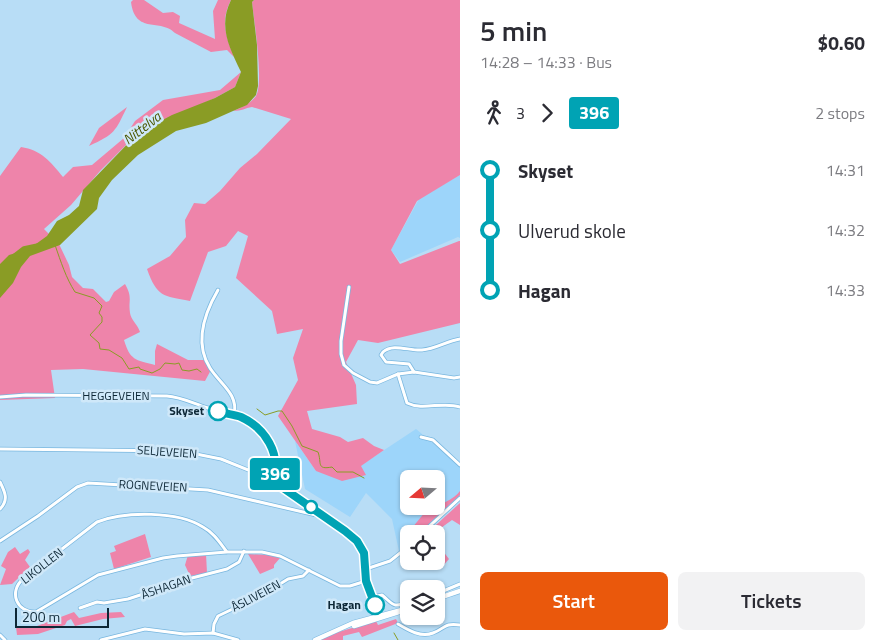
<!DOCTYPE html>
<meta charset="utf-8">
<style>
:root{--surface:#fff;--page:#f2f2f3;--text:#2b2b33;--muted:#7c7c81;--accent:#ea580c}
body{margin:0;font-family:"Titillium Web",sans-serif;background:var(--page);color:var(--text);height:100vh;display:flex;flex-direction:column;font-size:19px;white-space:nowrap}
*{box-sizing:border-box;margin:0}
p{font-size:16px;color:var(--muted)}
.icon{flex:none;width:28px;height:28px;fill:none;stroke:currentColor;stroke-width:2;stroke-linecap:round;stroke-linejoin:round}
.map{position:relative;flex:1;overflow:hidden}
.side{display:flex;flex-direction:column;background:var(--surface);width:425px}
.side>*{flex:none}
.badge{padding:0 10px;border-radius:4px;font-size:18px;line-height:32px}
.needle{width:32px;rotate:251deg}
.controls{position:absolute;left:400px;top:470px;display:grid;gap:10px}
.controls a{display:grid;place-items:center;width:45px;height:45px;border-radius:8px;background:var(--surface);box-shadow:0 1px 4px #0004;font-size:25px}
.scale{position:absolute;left:15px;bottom:12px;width:94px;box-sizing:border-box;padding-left:5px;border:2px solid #0d2736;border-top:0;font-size:14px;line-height:18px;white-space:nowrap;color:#0d2736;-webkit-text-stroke:4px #cfe8f9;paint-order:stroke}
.map>.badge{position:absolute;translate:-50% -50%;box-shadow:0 0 0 2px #fff}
.legs{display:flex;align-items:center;gap:8px;height:55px;padding:0 20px;font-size:16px}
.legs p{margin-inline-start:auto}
.summary{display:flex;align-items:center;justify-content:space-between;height:85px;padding:0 20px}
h1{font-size:28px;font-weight:600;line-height:38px}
.cta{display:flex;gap:10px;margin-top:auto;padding:10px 20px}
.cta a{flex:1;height:58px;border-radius:8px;background:var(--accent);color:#fff;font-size:20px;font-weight:600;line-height:58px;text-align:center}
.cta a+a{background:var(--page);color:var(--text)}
ul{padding:0 20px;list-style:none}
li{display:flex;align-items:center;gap:18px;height:60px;font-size:19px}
li i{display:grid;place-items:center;width:8px;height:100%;margin:0 6px;background:currentColor}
li i::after{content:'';width:12px;height:12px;margin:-6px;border:4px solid;border-radius:50%;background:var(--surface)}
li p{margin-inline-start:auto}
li:first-child i{background:linear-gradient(#0000 50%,currentColor 0)}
li:last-child i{background:linear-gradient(currentColor 50%,#0000 0)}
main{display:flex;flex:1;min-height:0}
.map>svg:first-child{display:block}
.built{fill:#9dd5fa;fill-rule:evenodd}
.green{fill:#ee84aa}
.water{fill:#8a9c25}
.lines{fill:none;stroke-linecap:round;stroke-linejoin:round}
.stream{stroke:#8a9c25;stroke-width:1}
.river{stroke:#8a9c25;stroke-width:5.5}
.minor-casing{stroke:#79b7df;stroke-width:4.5}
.secondary-casing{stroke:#79b7df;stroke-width:5.5}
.minor{stroke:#fff;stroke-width:3}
.secondary{stroke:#fff;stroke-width:4.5}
.line-1-casing{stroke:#fff;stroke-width:11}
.line-1{stroke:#00a3b4;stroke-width:8}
.stop-1-dot{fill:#fff;stroke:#00a3b4;stroke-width:2.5}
.labels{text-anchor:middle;stroke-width:5;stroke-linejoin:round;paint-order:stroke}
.street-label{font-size:12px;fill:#0d2736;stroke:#cfe8f9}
.stop-label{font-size:12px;font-weight:bold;fill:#0d2736;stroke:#cfe8f9;text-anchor:end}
.water-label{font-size:14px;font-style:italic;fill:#4c5700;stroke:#cfe8f9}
</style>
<main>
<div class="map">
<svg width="460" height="640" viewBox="0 0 460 640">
<rect width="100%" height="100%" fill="#b8ddf6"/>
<g class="built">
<polygon points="460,175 460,238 458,237 400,262 391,250 419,199"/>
<path d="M416,429L460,466V497L422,534H409V546L399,551L392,519L366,493L350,517L305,489L295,441L316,471L366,475L360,466ZM409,479H436V506H409Z"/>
</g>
<g class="green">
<path d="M133,0H144L163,13L173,12L180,16L179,23L215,39L213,11L218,0H231C220,22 226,35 234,57L227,50L211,52L175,33C161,18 135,35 131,2Z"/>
<path d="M254,0H460V175L417,201L391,250L400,264L459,241H460V323L378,343L358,340L346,362L356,385L357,404L307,411L312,429L340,437L348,442L363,438L374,446L384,450L361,466L366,475L342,481L316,471L278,416L298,380L293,358L303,329L277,334L272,311L236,278L248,236L238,231L226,246L208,252L190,301C163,296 157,297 147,269L170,256L186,237L185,220L194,203L205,204L220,191L240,168L257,154L291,119L252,107C245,108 242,111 233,111C241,108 251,103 256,96C264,83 254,20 252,2Z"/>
<path d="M241,72L235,87L215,98L138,133L100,171L71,205L44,229L59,244L69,265L72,277L83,288L93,289L106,302L109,301L114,292L125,284C133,298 128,300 130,313C131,320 138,325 140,332L124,340C130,360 135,360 155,365V351L157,344L188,360H204L212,368L205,381L83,369L51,370L55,398L0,400V176L21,147C41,150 51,162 63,177L73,167L92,165L124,138L135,121L163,100L220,90Z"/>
<path d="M127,107C115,132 115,134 89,146L99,128Z"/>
<path d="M460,491V495L418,534H409L408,543L403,539L430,506C440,506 454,499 460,491Z"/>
<polygon points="460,503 460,525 452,520 438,530 445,536 439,546 449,559 441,568 436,561 436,534 426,534"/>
<polygon points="145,534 151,557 114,569 110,553 116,551 114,546"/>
<polygon points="15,547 20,554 28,549 30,552 25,560 30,567 12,584 0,585 6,569 1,566 8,552"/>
<polygon points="206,554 207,573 190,576 185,565 188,555"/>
<polygon points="248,554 269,555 280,558 274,565 274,568 260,574"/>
<polygon points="74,612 79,618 101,613 121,612 125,617 103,619 75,626 71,619 67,621 65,625 38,634 17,635 16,627 37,626"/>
<polygon points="396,619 398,623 362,637 359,632 343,636 343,640 319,640 335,633 376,621 378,625"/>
</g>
<path class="water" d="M231,0H254L252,2L257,45L258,86L256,95L247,105L233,111L206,123L176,131L138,155L112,180L99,198L97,209L60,245L30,256L21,267L13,283L0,298V264L9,255L29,249L47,236L57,221L69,215L79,206L83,190L138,133L172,115L215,98L235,87L241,72C229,47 218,26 231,0Z"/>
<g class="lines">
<g class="stream">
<path d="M55,245C61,262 66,278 75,292L94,298L102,306L99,313L102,317V322L90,335L99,343L100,349L109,350L122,358L129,369L139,367L140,369L152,373L160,369L165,363L175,364L179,363L182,370L189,371L197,369L201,372"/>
<path d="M257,409L265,415L278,411H282L292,426L302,446L318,452C322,463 316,470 332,467L337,472H353L364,478"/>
<polyline points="394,633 398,640"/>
</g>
<polyline class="river" points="15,256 24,249 38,246"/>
<g class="minor-casing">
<g id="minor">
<polyline points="349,287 341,341 341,354 344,365 353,373 370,382 377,383 398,374 414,372 454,378 460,377"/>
<path d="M218,290C204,314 194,343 210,368C220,384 239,394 234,415"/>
<path d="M414,372L409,364L386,362L381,355L383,352C393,343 409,351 422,350C436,349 447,341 460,339"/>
<path d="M398,374L407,403C423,411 443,401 460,407"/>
<path d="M0,397L26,395L167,396C182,397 194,404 208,408C235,417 267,420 274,454C275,463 276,473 273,481"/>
<polyline points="421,437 433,440 460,465"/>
<polyline points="0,449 181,451 221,459 258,474 288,490 345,531 357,541 364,553 366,581 378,617"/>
<path d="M0,482C5,492 9,500 0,509"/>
<polyline points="421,534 460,498"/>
<polyline points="0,541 38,516 77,487 88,483 208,490 316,515 320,514"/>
<path d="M227,552C220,543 214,533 203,527C178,511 125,511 97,522L23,579C8,592 17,613 36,612L98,575L163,558L177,556L227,552H262L280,556L340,586H350L366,581"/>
<polyline points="366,569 390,561 409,546"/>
<polyline points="436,594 460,584"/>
<path d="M372,597L382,595C394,605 392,608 409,602"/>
<polyline points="80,608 97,602 104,603 128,599 192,578 227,569 239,562 244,551"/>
<path d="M398,624C408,630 421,638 433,633C446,628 443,623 460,625"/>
<polyline points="213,633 214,624 218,616 264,594 288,579 303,576 309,570"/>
<polyline points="0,635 5,640"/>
<polyline points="101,640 145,629 184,634 213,633 238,640"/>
</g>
</g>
<g class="secondary-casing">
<g id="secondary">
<polyline points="436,599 460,591"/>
<polyline points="354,626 399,612"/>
<polyline points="315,640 353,623 409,608"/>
</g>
</g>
<use href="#minor" class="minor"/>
<use href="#secondary" class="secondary"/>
</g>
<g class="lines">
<g class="line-1-casing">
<path id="line-1" d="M218,411C225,414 233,414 241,417C265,428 282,454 273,481L345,531L357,541L364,553L366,581L375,605"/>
</g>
<use href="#line-1" class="line-1"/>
</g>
<g class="stop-1-dot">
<circle cx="218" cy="411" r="9"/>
<circle cx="311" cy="507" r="6"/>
<circle cx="375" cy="605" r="9"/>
</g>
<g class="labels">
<g class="street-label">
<text x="116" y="400">HEGGEVEIEN</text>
<text transform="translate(167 452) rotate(4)" y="4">SELJEVEIEN</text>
<text transform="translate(153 486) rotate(3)" y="4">ROGNEVEIEN</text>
<text transform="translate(42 566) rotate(-38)" y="4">LIKOLLEN</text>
<text transform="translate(166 587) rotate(-19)" y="4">ÅSHAGAN</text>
<text transform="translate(256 596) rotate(-28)" y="4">ÅSLIVEIEN</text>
</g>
<g class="stop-label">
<text x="204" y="415">Skyset</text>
<text x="361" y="609">Hagan</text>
</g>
<g class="water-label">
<text transform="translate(142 128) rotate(-38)" y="5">Nittelva</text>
</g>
</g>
</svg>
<div class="controls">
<a><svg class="needle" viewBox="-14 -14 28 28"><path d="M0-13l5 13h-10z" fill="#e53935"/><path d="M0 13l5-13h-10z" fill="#7c7c81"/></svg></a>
<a><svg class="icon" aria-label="locate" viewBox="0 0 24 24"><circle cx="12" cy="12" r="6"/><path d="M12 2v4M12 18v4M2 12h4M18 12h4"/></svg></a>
<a><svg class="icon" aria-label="layers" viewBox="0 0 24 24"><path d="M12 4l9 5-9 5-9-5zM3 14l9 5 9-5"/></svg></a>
</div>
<div class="scale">200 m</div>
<b class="badge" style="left:275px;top:474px;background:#00a3b4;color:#fff">396</b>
</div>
<section class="side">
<div class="summary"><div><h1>5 min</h1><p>14:28 – 14:33 · Bus</p></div><b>$0.60</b></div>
<div class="legs"><svg class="icon" aria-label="walk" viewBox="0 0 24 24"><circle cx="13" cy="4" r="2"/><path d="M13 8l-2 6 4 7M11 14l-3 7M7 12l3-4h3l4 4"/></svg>3<svg class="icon" aria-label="forward" viewBox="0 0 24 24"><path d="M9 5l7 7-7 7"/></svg><b class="badge" style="background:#00a3b4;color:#fff">396</b><p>2 stops</p></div>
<ul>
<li><i style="color:#00a3b4"></i><b>Skyset</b><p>14:31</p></li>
<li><i style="color:#00a3b4"></i><span>Ulverud skole</span><p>14:32</p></li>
<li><i style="color:#00a3b4"></i><b>Hagan</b><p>14:33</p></li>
</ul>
<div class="cta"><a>Start</a><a>Tickets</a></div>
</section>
</main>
